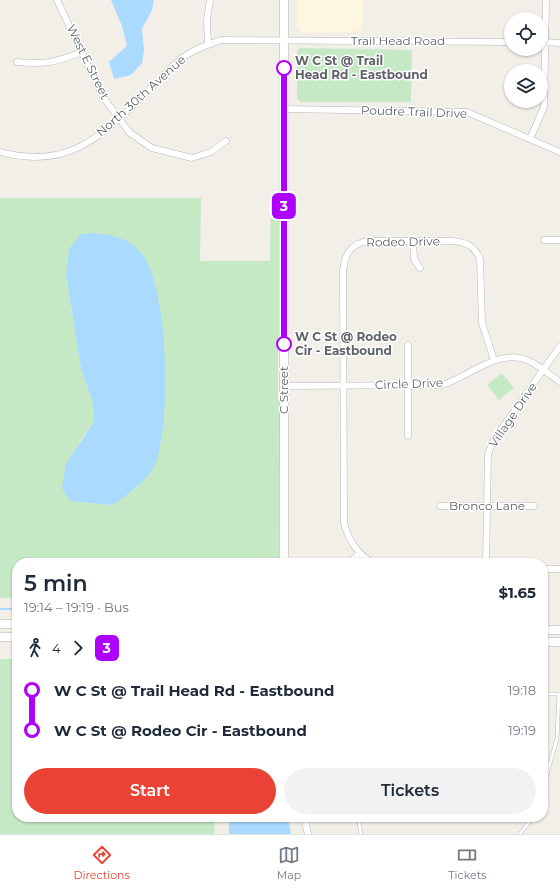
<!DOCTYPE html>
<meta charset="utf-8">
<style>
:root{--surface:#fff;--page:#f2f2f3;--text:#1f2937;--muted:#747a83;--line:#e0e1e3;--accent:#ea4335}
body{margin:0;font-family:Montserrat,sans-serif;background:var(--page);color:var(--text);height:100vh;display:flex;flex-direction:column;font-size:15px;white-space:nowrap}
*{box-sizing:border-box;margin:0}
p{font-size:13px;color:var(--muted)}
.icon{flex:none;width:22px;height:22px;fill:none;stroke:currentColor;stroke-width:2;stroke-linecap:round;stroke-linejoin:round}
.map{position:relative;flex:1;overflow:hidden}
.panel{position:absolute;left:12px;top:558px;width:536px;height:264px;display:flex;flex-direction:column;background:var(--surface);border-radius:16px;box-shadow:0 1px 3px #0004}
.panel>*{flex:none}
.badge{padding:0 8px;border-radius:6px;font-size:14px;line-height:26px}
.fabs{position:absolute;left:504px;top:12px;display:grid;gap:8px}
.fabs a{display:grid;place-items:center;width:44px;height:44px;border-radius:50%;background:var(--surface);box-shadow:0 1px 3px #0004;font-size:20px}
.map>.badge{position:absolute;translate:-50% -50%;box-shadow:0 0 0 2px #fff}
.legs{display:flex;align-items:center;gap:6px;height:44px;padding:0 12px;font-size:13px}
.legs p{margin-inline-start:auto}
.summary{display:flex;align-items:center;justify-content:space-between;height:68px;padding:0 12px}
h1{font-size:22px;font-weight:600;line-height:30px}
.cta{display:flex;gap:8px;margin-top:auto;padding:8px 12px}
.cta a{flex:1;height:46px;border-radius:24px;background:var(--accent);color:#fff;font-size:16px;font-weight:600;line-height:46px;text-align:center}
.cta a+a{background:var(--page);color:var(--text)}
ul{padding:0 12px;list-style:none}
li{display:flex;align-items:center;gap:14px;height:40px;font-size:15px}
li i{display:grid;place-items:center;width:6px;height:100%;margin:0 5px;background:currentColor}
li i::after{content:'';width:10px;height:10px;margin:-5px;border:3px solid;border-radius:50%;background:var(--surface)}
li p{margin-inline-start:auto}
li:first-child i{background:linear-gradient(#0000 50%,currentColor 0)}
li:last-child i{background:linear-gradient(currentColor 50%,#0000 0)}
.menu{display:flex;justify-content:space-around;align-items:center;height:56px;border-top:1px solid var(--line);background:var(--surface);font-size:11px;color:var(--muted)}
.menu a{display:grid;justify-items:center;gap:2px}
.menu .selected{color:var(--accent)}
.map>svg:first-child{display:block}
.commercial{fill:#fef7e0}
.green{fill:#c5e8c5;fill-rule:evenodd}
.water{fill:#aadaff}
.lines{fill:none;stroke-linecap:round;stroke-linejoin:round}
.stream{stroke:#aadaff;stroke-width:2}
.service-casing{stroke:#b5b8bc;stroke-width:4}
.minor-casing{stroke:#b5b8bc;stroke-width:7}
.tertiary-casing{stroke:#b5b8bc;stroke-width:9}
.service{stroke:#fff;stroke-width:3}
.minor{stroke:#fff;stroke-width:6}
.tertiary{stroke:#fff;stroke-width:8}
.line-1-casing{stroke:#fff;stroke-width:9}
.line-1{stroke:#ae00ff;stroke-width:6}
.stop-1-dot{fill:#fff;stroke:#ae00ff;stroke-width:2}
.labels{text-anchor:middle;stroke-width:3;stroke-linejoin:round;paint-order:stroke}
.street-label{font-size:12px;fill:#5f6368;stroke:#fff}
.stop-label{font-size:12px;font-weight:bold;fill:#5f6368;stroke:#fff;text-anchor:start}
</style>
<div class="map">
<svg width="560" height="834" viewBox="0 0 560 834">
<rect width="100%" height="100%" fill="#f1efe8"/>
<polygon class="commercial" points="297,0 363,0 362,31 302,33 297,26"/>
<g class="green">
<polygon points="300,48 412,50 411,102 300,102 297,98 297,51"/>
<path d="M0,198H201L200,261H270L271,201H280V335H278V400H280L279,563H17V598H0ZM66,275L138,486L113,505L79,502V443L94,422L93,403L81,369Z"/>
<polygon points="502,373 514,388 499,400 487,385"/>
<polygon points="0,659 17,659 17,817 215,817 214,834 0,834"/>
</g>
<g class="water">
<polygon points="111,0 154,0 152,10 142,29 144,51 142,63 131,75 114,79 109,62 127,46 122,26"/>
<path d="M93,233C112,235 130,238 142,254C169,292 171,418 156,462C152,476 125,497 113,505L79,502L69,500L62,488L66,464L94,422L93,403L81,369L66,275L69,249L81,234Z"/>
<polygon points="229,817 288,817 291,834 229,834"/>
</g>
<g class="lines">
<polyline class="stream" points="0,609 17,609"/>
<g class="service-casing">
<g id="service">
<polyline points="543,694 559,694"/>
<polyline points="543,788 557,739 559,694"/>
<polyline points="358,817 361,834"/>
<polyline points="520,834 533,817"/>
</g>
</g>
<g class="minor-casing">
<g id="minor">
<polyline points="57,0 103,97 130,133 152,148 192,158 211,152 226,141"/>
<polyline points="541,42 560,43"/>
<polyline points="208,44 207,20 210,0"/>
<path d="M17,62C47,65 55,62 82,52"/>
<polyline points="284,109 467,112 560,152"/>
<polyline points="530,139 544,107 546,0"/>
<path d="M0,152C74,172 107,130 156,83C164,75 173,65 182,58C194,49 207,45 221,40L511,42"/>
<polyline points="413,240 414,259 420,268"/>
<polyline points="544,240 560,240"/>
<polyline points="408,345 408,436"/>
<path d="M284,386L442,385C469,377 499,347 529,361C540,366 550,375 560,382"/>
<polyline points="440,506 534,506"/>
<polyline points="349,563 359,554"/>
<path d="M374,563C358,556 348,539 344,523L343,271C345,254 350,244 368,241H451C466,242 474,245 480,259L482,323L494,360"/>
<polyline points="486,563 488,454 493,441 560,346"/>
<polyline points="543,569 560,569"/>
<polyline points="304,817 308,834"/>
</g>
</g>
<g class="tertiary-casing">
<g id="tertiary">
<polyline points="284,563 284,0"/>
<polyline points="0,624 17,624"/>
<polyline points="543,630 560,630"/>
<polyline points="0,637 17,637"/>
<polyline points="543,642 560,642"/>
</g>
</g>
<use href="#service" class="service"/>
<use href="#minor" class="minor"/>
<use href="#tertiary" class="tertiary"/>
</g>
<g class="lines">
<g class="line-1-casing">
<polyline id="line-1" points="284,344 284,68"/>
</g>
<use href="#line-1" class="line-1"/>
</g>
<g class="stop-1-dot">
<circle cx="284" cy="68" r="7"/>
<circle cx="284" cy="344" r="7"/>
</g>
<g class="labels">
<g class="street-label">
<text x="398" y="45">Trail Head Road</text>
<text transform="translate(88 62) rotate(64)" y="4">West E Street</text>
<text transform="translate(141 96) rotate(-42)" y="4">North 30th Avenue</text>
<text transform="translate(414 112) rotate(2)" y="4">Poudre Trail Drive</text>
<text transform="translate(403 242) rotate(-1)" y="4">Rodeo Drive</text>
<text transform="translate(409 384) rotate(-2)" y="4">Circle Drive</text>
<text transform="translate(284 390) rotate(-90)" y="4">C Street</text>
<text transform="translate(513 415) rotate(-56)" y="4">Village Drive</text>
<text x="487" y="510">Bronco Lane</text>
</g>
<g class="stop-label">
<text x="295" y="65">W C St @ Trail<tspan x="295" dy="14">Head Rd - Eastbound</tspan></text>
<text x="295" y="341">W C St @ Rodeo<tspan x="295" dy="14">Cir - Eastbound</tspan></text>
</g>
</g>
</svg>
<div class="fabs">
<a><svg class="icon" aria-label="locate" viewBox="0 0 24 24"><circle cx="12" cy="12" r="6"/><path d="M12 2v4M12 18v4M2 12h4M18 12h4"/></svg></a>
<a><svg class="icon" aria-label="layers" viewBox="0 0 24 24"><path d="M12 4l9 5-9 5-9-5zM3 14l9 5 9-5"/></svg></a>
</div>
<b class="badge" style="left:284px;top:206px;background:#ae00ff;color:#fff">3</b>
<section class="panel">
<div class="summary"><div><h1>5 min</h1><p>19:14 – 19:19 · Bus</p></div><b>$1.65</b></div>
<div class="legs"><svg class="icon" aria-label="walk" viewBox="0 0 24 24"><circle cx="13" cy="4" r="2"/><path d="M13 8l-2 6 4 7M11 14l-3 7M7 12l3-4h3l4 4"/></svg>4<svg class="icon" aria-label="forward" viewBox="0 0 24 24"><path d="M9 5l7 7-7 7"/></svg><b class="badge" style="background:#ae00ff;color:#fff">3</b></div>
<ul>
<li><i style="color:#ae00ff"></i><b>W C St @ Trail Head Rd - Eastbound</b><p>19:18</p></li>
<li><i style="color:#ae00ff"></i><b>W C St @ Rodeo Cir - Eastbound</b><p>19:19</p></li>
</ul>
<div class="cta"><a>Start</a><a>Tickets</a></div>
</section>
</div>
<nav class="menu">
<a class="selected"><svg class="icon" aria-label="directions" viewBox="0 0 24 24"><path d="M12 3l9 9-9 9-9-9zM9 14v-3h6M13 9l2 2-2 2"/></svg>Directions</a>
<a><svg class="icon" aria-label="map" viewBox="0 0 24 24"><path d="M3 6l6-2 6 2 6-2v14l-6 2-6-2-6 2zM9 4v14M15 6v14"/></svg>Map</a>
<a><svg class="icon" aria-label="tickets" viewBox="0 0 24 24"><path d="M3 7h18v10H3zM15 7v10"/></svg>Tickets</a>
</nav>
